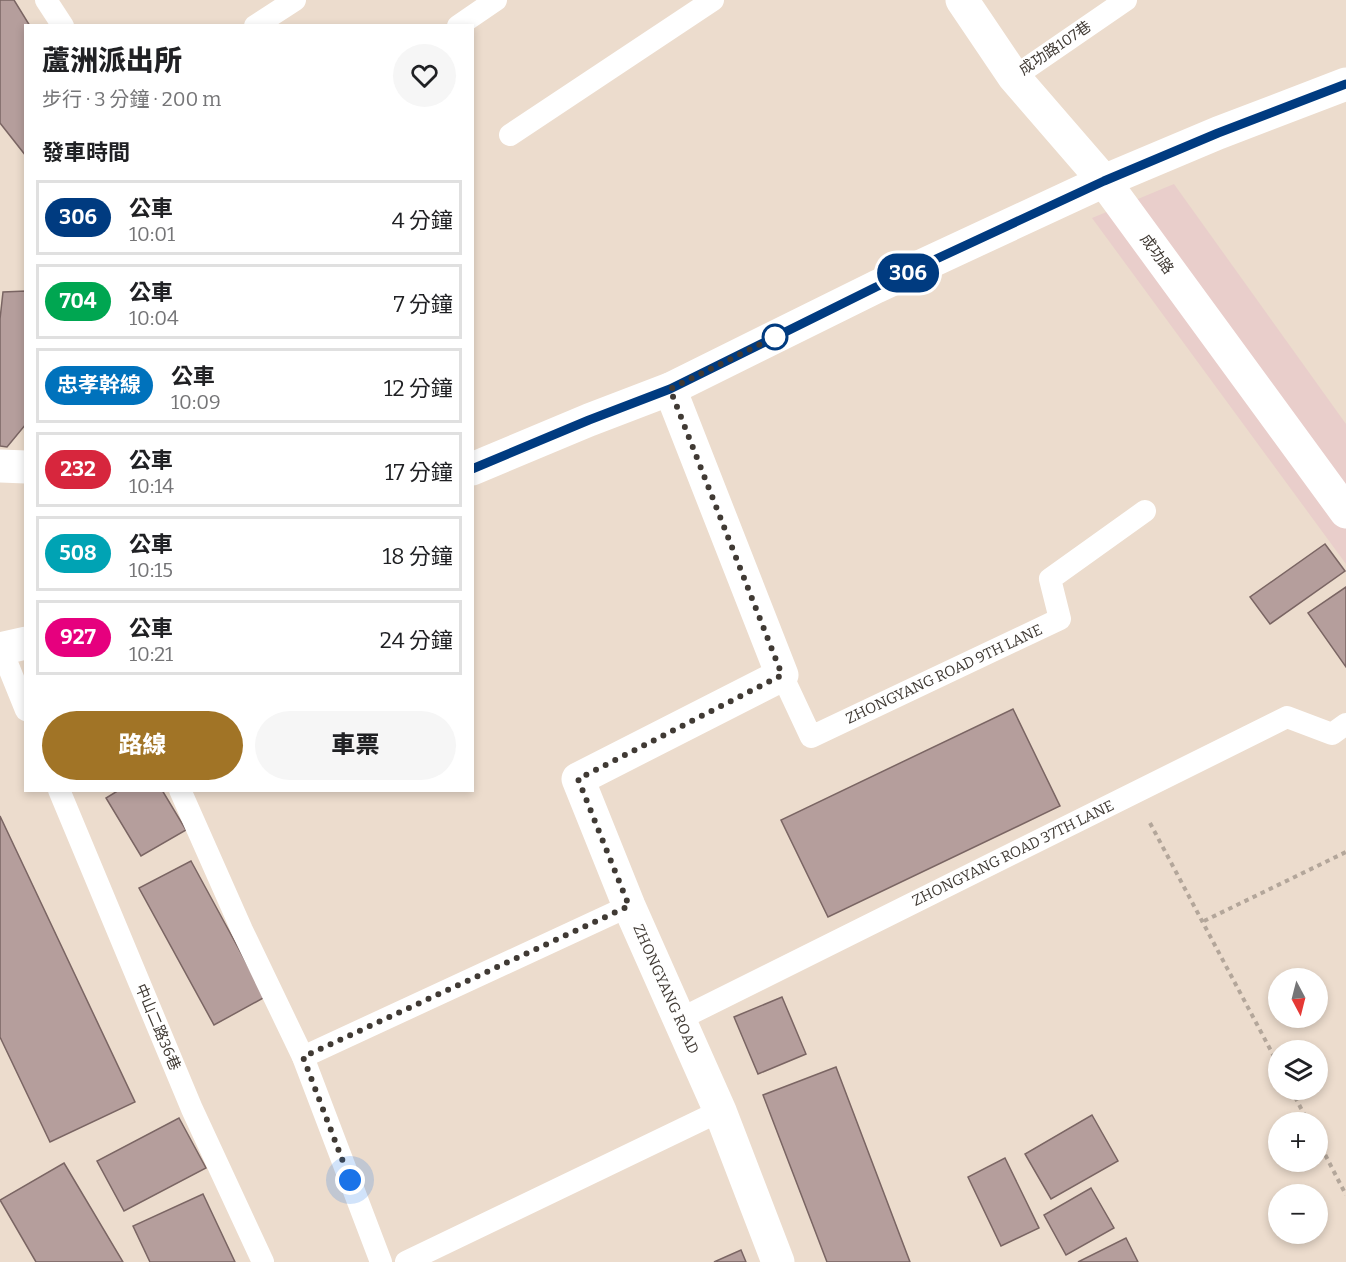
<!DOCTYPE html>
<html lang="zh-TW">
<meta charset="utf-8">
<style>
:root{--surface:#fff;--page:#f6f6f6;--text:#202124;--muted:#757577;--line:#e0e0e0;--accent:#a17426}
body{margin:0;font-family:Bitter,"Noto Sans TC",serif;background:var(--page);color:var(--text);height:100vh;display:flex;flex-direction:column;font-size:22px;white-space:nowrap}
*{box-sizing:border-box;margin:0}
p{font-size:20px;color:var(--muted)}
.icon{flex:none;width:33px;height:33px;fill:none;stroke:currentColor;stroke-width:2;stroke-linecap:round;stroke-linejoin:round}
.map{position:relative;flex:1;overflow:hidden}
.sheet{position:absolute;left:24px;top:24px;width:450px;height:768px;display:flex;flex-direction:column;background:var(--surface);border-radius:0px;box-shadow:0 3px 9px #0003}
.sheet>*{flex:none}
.badge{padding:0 12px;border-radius:20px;font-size:21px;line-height:39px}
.needle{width:39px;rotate:173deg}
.tools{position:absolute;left:1268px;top:968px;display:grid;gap:12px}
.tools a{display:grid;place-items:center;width:60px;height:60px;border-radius:50%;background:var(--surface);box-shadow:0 3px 9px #0003;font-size:30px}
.you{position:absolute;width:30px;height:30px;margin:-15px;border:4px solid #fff;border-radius:50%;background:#1a73e8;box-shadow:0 0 0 9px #1a73e833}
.map>.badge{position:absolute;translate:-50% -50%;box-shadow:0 0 0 3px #fff}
h2{padding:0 18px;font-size:22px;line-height:54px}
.round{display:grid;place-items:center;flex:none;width:63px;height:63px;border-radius:32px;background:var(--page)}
.overview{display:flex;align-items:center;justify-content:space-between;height:102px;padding:0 18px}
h1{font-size:28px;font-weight:800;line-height:45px}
.cta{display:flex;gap:12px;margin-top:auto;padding:12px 18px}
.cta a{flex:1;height:69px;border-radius:36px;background:var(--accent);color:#fff;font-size:24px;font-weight:800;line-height:69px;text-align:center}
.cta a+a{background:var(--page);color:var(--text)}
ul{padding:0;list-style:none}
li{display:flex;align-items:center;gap:18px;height:75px;margin:0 12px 9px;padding:0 6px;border:3px solid var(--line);border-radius:0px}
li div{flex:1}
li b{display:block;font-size:22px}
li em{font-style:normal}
li .badge{min-width:66px;font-weight:700;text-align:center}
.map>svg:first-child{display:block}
.commercial{fill:#e9cecb}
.building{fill:#b59e9c;stroke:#7a6563;stroke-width:1.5}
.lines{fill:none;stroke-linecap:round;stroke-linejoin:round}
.path{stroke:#b3a69a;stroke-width:4;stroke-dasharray:4.5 4.5;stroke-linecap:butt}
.lane{stroke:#fff;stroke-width:22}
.street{stroke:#fff;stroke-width:33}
.secondary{stroke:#fff;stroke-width:33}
.line-casing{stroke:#fff;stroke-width:14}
.line{stroke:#003b80;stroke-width:9}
.walk{stroke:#403a34;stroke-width:6;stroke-dasharray:0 10.8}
.stop-dot{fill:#fff;stroke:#003b80;stroke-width:3}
.labels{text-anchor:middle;stroke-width:4.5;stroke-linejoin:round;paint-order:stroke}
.street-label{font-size:15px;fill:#403a34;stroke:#fff}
</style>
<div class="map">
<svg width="1346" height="1262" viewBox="0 0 1346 1262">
<rect width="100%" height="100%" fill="#ecdccd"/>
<polygon class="commercial" points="1174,184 1346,424 1346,564 1092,218"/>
<g class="building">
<polygon points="0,0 14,0 30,26 26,26 26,156 0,123"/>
<polygon points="26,291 26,424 7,447 0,446 0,319 3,292"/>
<polygon points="1325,544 1345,571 1270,624 1250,597"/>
<polygon points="1346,587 1346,667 1308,613"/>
<polygon points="1013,709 1060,806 828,917 781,820"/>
<polygon points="119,790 162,790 186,830 141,856 106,798"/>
<polygon points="0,816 135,1102 50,1142 0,1037"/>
<polygon points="191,861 265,997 214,1025 139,888"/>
<polygon points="782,997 806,1054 758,1074 734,1017"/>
<polygon points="836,1067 910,1262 827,1262 763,1095"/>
<polygon points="1092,1115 1118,1161 1051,1199 1025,1154"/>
<polygon points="179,1118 206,1168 124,1211 97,1161"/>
<polygon points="1005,1158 1039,1228 1001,1246 968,1177"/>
<polygon points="64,1163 123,1262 36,1262 0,1200"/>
<polygon points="1091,1188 1114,1228 1066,1255 1044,1215"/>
<polygon points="203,1194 235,1262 150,1262 133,1226"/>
<polygon points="1126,1238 1138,1262 1078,1262"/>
<polygon points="741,1250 746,1262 714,1262"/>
</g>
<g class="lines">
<g class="path">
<polyline points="1150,823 1278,1064"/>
<polyline points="1204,921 1346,852"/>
<polyline points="1291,1089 1308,1122"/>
<polyline points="1317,1139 1346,1195"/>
</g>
<g class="lane">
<polyline points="46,0 63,26"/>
<polyline points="255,26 295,0"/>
<polyline points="458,26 496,0"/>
<polyline points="1014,77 1126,0"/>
<polyline points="510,135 713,0"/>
<polyline points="0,646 26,710"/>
<polyline points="782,675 811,737 1060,619 1050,579 1145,511"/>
<polyline points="59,790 192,1109 263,1262"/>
<polyline points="180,790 242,930 303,1057 381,1262"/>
<polyline points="680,1019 1287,717 1332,734 1346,724"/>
<polyline points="303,1057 629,906"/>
<polyline points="406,1262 720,1111"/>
</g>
<g class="street">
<polyline points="962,0 1014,77 1104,181 1346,512"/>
<polyline points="670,389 782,675 578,779 629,906 720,1111 778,1262"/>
<polyline points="0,649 26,643"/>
</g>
<g class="secondary">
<polyline points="0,466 26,467"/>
<polyline points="472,469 589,420 670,389 876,287 1104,181 1218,133 1346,84"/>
</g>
</g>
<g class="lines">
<g class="line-casing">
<polyline id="line" points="472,469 589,420 670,389 876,287 1104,181 1218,133 1346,84"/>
</g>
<use href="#line" class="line"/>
<polyline class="walk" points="350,1180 303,1057 629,906 578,779 782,675 670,389 775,337"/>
</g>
<circle class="stop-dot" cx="775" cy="337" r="12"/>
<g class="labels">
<g class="street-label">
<text transform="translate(1055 48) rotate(-34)" y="5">成功路107巷</text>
<text transform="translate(1157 254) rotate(54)" y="5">成功路</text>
<text transform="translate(944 674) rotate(-25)" y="5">ZHONGYANG ROAD 9TH LANE</text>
<text transform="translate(1013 853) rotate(-26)" y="5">ZHONGYANG ROAD 37TH LANE</text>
<text transform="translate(666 989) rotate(66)" y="5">ZHONGYANG ROAD</text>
<text transform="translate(158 1027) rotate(67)" y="5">中山二路36巷</text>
</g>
</g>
</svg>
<div class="tools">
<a><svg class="needle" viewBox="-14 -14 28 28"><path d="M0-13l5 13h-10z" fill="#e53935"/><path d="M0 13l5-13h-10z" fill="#757577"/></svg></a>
<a><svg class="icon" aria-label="layers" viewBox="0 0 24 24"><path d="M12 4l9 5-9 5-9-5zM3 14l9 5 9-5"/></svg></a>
<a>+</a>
<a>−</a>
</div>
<div class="you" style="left:350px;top:1180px"></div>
<b class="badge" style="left:908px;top:273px;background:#003b80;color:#fff">306</b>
<section class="sheet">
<div class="overview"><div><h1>蘆洲派出所</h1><p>步行 · 3 分鐘 · 200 m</p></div><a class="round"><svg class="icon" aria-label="heart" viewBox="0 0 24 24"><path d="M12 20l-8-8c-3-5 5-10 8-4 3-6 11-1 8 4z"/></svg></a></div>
<h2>發車時間</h2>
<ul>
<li><span class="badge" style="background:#003b80;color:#fff">306</span><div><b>公車</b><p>10:01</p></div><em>4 分鐘</em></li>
<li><span class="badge" style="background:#00a651;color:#fff">704</span><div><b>公車</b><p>10:04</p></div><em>7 分鐘</em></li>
<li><span class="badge" style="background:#0072bc;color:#fff">忠孝幹線</span><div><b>公車</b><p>10:09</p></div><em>12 分鐘</em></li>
<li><span class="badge" style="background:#d7263d;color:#fff">232</span><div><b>公車</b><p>10:14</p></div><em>17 分鐘</em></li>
<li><span class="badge" style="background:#00a3b4;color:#fff">508</span><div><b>公車</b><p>10:15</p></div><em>18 分鐘</em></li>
<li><span class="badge" style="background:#e6007e;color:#fff">927</span><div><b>公車</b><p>10:21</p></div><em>24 分鐘</em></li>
</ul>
<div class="cta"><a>路線</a><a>車票</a></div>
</section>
</div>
